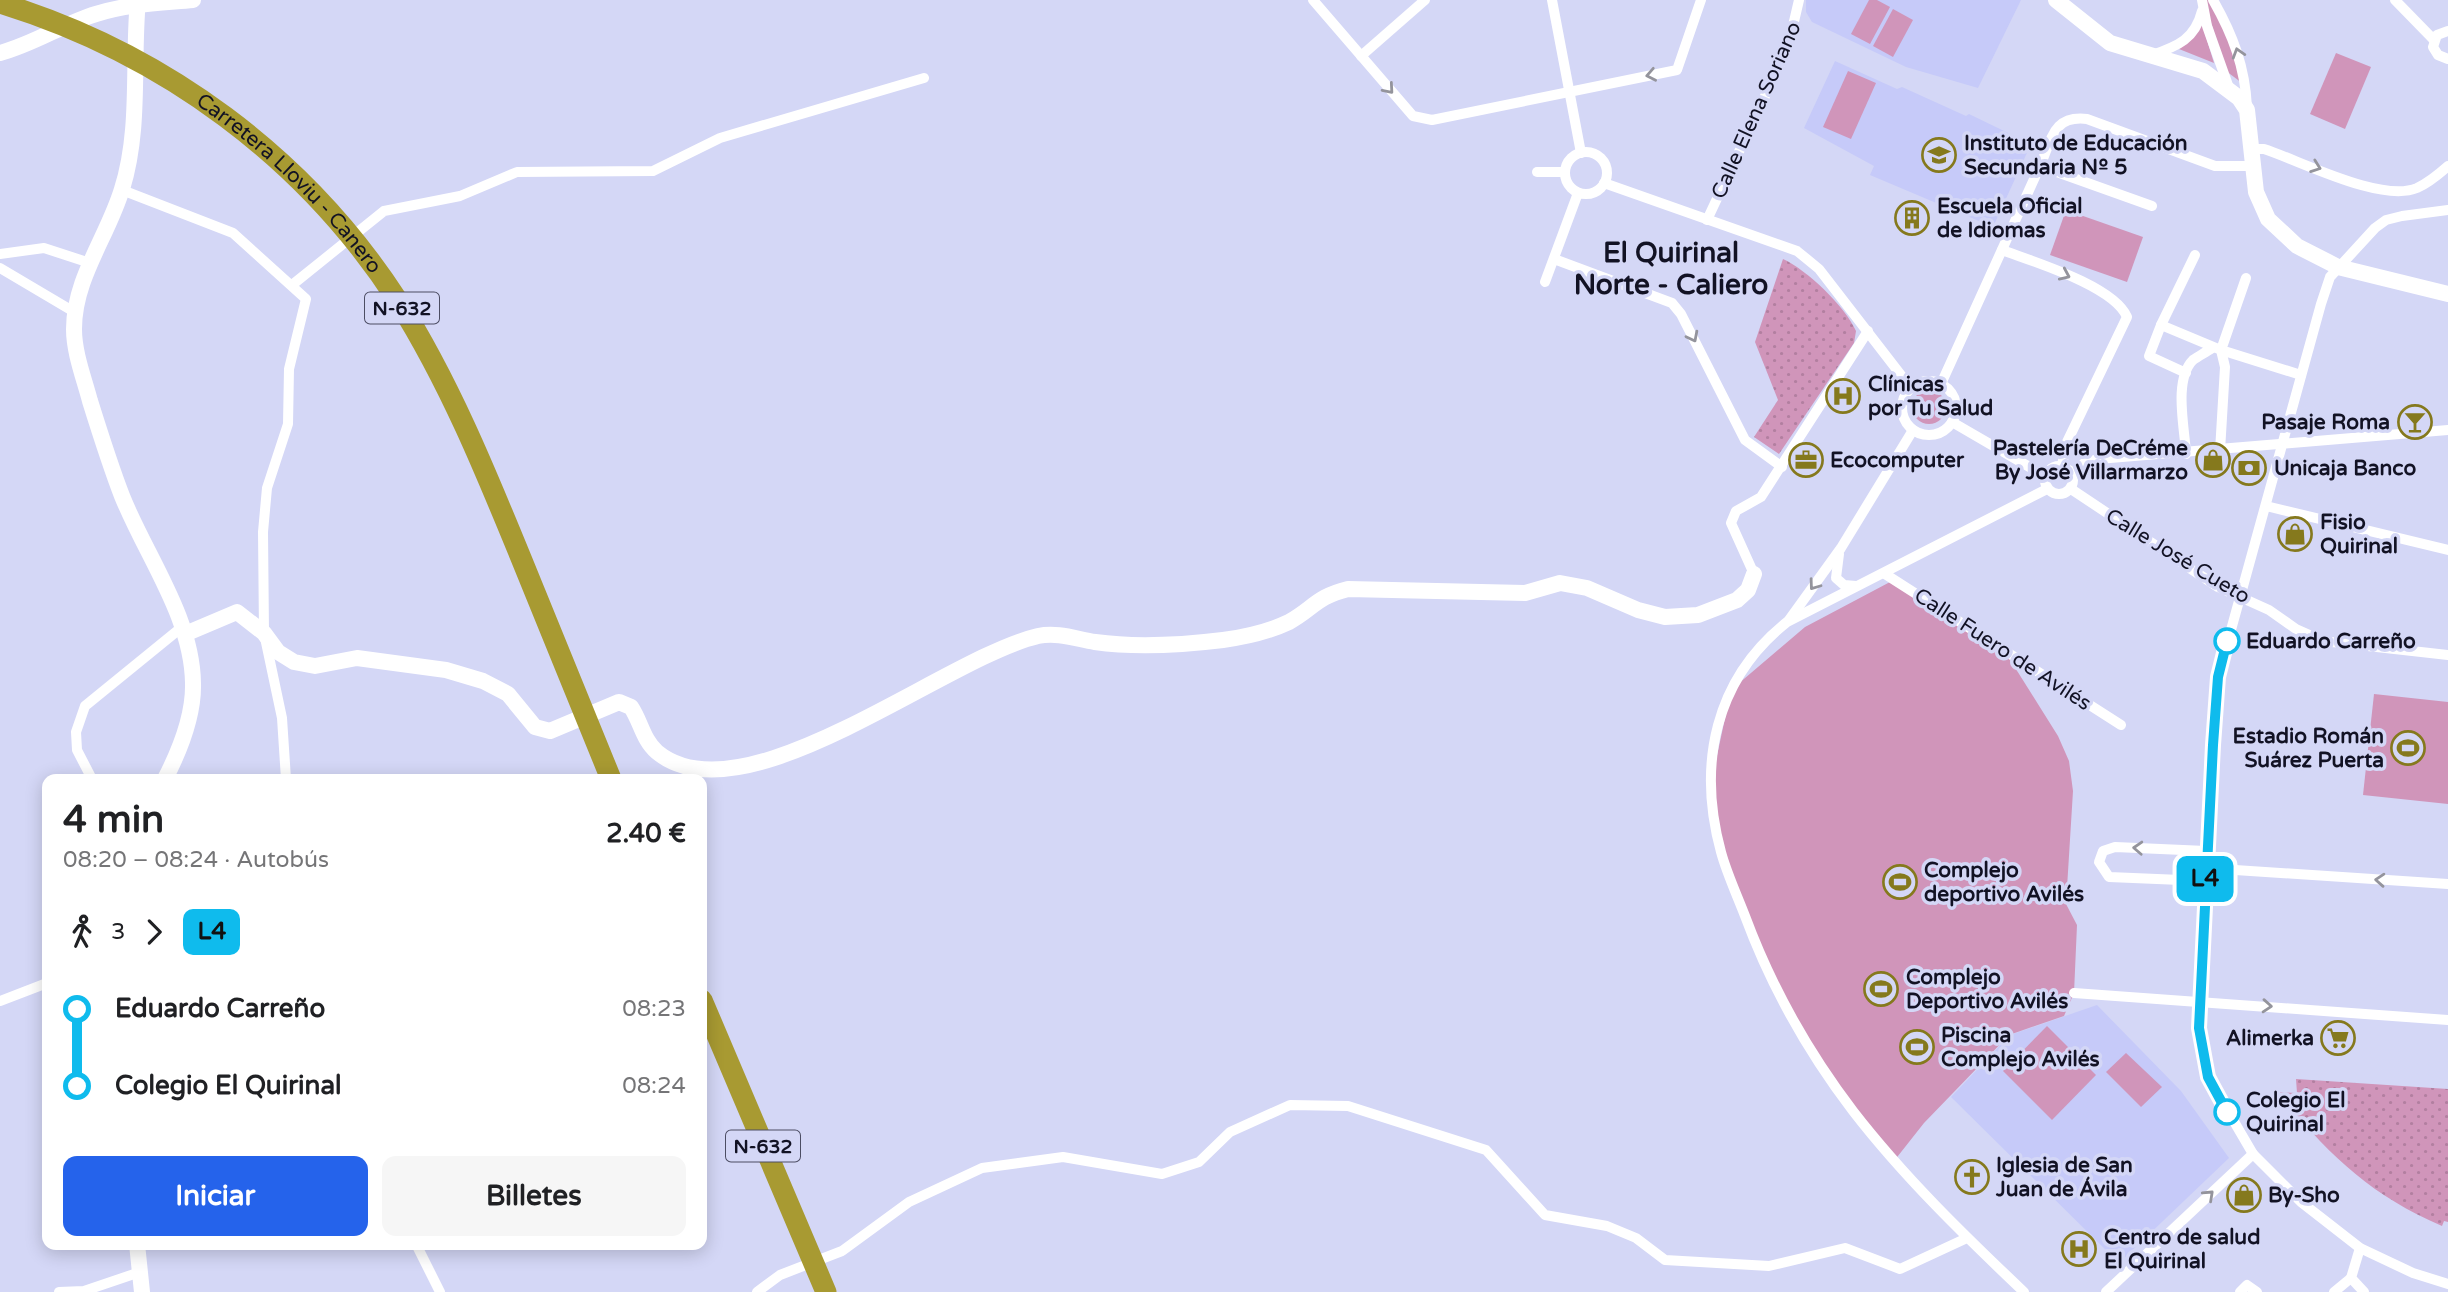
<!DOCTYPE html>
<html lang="es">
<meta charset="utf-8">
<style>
:root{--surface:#fff;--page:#f6f6f6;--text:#202124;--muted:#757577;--accent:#2563eb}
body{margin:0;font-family:"Varela Round",sans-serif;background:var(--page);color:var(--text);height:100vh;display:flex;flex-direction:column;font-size:26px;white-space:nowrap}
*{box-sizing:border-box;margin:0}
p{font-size:23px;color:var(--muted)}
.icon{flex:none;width:38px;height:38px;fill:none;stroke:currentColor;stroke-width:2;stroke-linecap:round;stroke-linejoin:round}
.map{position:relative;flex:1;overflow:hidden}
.side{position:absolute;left:42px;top:774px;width:665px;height:476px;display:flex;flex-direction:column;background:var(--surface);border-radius:14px;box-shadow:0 4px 18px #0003}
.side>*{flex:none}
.badge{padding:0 14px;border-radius:10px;font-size:24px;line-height:46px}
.map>.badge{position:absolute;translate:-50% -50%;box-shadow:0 0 0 4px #fff}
.legs{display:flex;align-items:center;gap:10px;height:77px;padding:0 21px;font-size:23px}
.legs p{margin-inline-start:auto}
.headline{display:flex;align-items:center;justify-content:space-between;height:119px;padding:0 21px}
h1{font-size:38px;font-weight:800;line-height:52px}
.primary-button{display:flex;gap:14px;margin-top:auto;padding:14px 21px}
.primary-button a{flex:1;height:80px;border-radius:14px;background:var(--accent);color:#fff;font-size:28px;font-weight:800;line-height:80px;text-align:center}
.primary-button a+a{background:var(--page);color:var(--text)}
ul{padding:0 21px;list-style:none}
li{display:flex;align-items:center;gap:24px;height:77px;font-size:26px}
li i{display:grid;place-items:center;width:10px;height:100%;margin:0 9px;background:currentColor}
li i::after{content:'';width:18px;height:18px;margin:-9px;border:5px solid;border-radius:50%;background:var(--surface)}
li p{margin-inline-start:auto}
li:first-child i{background:linear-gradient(#0000 50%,currentColor 0)}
li:last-child i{background:linear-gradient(currentColor 50%,#0000 0)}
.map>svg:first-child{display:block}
.built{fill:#c6caf9}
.grass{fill:#d095ba}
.park{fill:url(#park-dots)}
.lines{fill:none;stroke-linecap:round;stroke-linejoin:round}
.street{stroke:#fff;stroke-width:10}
.secondary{stroke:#fff;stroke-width:16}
.highway{stroke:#a89a32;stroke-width:21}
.oneway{stroke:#94949c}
.line-1-casing{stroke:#fff;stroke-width:16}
.line-1{stroke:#0fbbed;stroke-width:10}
.stop-1-dot{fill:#fff;stroke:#0fbbed;stroke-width:3.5}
.labels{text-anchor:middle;stroke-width:7;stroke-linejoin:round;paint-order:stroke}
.shield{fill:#d4d7f6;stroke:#4c4d63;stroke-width:2}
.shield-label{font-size:19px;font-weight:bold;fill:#121224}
.street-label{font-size:21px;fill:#121224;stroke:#d4d7f6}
.poi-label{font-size:21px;font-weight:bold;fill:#121224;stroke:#d4d7f6;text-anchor:start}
.stop-label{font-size:21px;font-weight:bold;fill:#121224;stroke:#d4d7f6;text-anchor:start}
.district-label{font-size:28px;font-weight:bold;fill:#121224;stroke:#d4d7f6}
</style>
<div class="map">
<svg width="2448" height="1292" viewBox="0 0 2448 1292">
<defs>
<pattern id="park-dots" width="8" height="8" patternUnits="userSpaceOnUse" patternTransform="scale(1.75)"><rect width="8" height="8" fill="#d095ba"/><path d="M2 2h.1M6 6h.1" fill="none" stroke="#b27fa0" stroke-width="1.8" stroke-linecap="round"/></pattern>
</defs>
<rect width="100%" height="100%" fill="#d4d7f6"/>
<g class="built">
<polygon points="1806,0 2021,0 1978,88 1906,67 1812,22 1806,12"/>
<polygon points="1835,61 1897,89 1902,87 1966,116 1969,114 2031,144 1993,227 1870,175 1874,166 1804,128"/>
<polygon points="2097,1005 2181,1091 2229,1158 2119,1263 1951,1097 2010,1035"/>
</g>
<g class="grass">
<polygon points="1869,0 1877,0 1890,7 1870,44 1851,34"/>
<polygon points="2204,0 2209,0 2228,37 2242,83 2226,71"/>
<polygon points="1893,9 1913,20 1893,57 1873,46"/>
<polygon points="2202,24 2214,63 2179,49"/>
<polygon points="2336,53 2371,67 2345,129 2310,114"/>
<polygon points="1848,71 1876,83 1851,139 1823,127"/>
<polygon points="2066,210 2143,237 2127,282 2050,255"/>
<circle cx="1929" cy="407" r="17"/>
<polygon points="1890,582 2004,650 2058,736 2069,761 2073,791 2066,904 2077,925 2074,993 2064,1016 2009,1035 1924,1123 1894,1161 1852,1110 1777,990 1721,853 1711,784 1731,690 1805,627"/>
<polygon points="2374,694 2448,702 2448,804 2363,795"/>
<polygon points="2047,1026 2096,1075 2052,1120 2003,1071"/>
<polygon points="2126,1053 2162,1087 2141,1107 2106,1072"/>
</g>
<g class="park">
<path d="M1783,259C1807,270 1845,306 1856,331L1854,343L1779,454L1754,437L1778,400L1755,342Z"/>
<path d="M2296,1079L2448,1089V1222L2444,1221L2442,1226C2369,1195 2327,1153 2277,1092L2297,1093Z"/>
</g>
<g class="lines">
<g class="street">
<polyline points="1313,0 1413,116 1432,120 1677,70 1701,0"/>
<polyline points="1552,0 1581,153"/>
<polyline points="2202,0 2207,26 2229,88"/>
<path d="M2213,0C2233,35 2245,67 2247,107"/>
<polyline points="2395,0 2434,40"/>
<polyline points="2448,31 2437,35 2433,47 2438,55 2448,59"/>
<path d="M2152,55C2178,46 2195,39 2202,11"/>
<polyline points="1361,56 1425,0"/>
<path d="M2250,149H2264C2301,161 2381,203 2417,188C2428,183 2439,174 2448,166"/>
<circle cx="1586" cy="173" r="21"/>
<path d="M2040,166C2052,139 2053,115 2087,119L2215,166H2252"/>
<polyline points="1537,172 1565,172"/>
<polyline points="1604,183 1797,251 1819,269 1911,388"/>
<polyline points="122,190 233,233 306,299 289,369 288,424 267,488 263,532 264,633 282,718 286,779"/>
<polyline points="2448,210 2402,216 2386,220 2375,228 2330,277 2321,304 2218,677 2200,976 2201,1053 2208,1077 2253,1154 2301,1202 2360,1248 2413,1273 2448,1284"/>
<polyline points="1707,220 1788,47 1799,0"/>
<path d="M2002,250C2034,262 2114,286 2127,317L2067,442L2062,465"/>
<polyline points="0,254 44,248 90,263"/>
<polyline points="1554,259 1672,303 1681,314 1745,440 1782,467"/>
<polyline points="0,268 76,313"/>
<polyline points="2246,278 2221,350 2301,375"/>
<polyline points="1545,282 1578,193"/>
<polyline points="292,285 384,211 460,196 517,172 653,171 720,138 924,78"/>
<polyline points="2161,325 2195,255"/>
<polyline points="2186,373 2149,356 2161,325 2221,350 2225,367 2220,451"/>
<circle cx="1929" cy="408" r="27"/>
<polyline points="1941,384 2040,166 2152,206"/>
<polyline points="1952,422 2045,476"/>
<path d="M2186,454C2185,429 2173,380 2193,360C2199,356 2206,352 2212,348"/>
<circle cx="2059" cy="480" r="14"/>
<polyline points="2072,473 2084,463 2098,459 2448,430"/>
<polyline points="2071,489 2218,587 2269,610 2296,629 2323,641 2448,655"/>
<polyline points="2266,506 2448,550"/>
<polyline points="1839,554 1836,578 1844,585 1856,586"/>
<polyline points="1754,574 1731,523 1736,511 1761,497 1868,331"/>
<polyline points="1885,574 2121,725"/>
<polyline points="1789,620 1841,548 1913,430"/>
<polyline points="92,779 77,750 76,732 85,706 182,627"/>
<polyline points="2205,868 2448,884"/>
<polyline points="2205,881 2109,877 2099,862 2103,851 2115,847 2206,851"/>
<polyline points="2074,993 2448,1020"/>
<polyline points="0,1001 47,983"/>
<polyline points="416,1244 440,1292"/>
<polyline points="2360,1248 2351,1278 2364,1292"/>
<polyline points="59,1292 84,1291 140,1272"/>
<polyline points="757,1292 780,1275 842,1251 909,1202 982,1168 1063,1157 1162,1174 1199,1162 1230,1132 1290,1105 1348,1106 1486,1150 1545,1215 1607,1226 1636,1238 1665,1260 1769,1266 1845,1248 1900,1269 1967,1238"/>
<path d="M2024,1292C1964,1235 1904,1177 1853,1111C1808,1052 1771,986 1745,916C1737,895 1727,874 1721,852C1697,764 1715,679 1787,622L2047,489"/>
<polyline points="2106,1292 2253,1154"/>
<polyline points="2240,1292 2247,1285 2257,1292"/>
<polyline points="2334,1292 2351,1278"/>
</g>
<g class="secondary">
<path d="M138,0C132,62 141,129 122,189C108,236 74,278 74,329C74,353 84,378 90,401C100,433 110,465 122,496C146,556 192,617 193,683C194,716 180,750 165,779"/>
<polyline points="2056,0 2110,43 2203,71 2239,98 2247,110 2256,192 2268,219 2297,246 2338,267 2448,294"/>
<path d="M0,53C34,44 63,24 96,14C127,4 161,3 193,0"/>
<path d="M185,634L237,612L264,633L278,652L294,662L315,666L357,658L446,670L483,681L508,694L535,727L550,731L619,702L631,707C641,722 643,740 657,752C743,823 944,658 1038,636C1058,632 1076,639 1095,642C1137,648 1182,645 1223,640C1245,637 1268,632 1289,622C1314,608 1316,597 1348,589L1525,593L1560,583L1587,588L1638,610L1665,617L1698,615L1737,600L1748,590L1754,574"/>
<polyline points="137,1244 142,1292"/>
</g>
<g class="highway">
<path id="s1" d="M0,3C163,53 305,157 398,301C449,382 485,470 521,558C551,632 581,705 611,779"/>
<polyline points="702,1000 826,1292"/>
</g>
</g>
<defs><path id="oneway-chevron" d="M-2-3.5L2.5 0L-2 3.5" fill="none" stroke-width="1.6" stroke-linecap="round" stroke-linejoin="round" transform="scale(1.75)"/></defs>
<g class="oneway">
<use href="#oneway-chevron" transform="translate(2238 53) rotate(-107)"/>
<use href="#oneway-chevron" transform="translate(1651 75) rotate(169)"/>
<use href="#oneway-chevron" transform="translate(1389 89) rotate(49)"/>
<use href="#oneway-chevron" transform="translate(2316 167) rotate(20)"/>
<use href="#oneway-chevron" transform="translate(2065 275) rotate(24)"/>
<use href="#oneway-chevron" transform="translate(1693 337) rotate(63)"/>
<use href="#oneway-chevron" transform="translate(1814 585) rotate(126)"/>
<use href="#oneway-chevron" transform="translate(2138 848) rotate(-177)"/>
<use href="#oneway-chevron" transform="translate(2380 880) rotate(-176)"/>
<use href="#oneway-chevron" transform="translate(2267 1006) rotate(4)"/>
<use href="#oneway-chevron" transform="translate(2209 1195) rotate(-43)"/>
</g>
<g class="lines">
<g class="line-1-casing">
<polyline id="line-1" points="2227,641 2218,677 2213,745 2199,1028 2208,1077 2227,1112"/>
</g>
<use href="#line-1" class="line-1"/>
</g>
<defs>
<g id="university-ring" transform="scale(1.75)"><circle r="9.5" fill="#d4d7f6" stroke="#85791d" stroke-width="1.5"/><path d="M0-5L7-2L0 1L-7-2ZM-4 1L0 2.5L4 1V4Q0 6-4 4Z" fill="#85791d"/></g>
<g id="building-ring" transform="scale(1.75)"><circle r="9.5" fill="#d4d7f6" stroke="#85791d" stroke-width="1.5"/><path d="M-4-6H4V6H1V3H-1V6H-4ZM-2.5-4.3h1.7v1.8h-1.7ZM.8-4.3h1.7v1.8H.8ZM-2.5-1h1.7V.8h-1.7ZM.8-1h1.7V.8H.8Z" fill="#85791d"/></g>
<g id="hospital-ring" transform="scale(1.75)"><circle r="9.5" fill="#d4d7f6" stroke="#85791d" stroke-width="1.5"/><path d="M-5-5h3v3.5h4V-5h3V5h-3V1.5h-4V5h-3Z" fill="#85791d"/></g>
<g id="bar-ring" transform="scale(1.75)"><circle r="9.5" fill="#d4d7f6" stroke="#85791d" stroke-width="1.5"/><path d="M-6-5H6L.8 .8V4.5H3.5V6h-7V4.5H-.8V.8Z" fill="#85791d"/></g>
<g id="office-ring" transform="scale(1.75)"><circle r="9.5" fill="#d4d7f6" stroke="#85791d" stroke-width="1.5"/><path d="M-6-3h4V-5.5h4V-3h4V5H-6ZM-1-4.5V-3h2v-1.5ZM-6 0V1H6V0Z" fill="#85791d"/></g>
<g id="shop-ring" transform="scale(1.75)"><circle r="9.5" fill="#d4d7f6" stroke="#85791d" stroke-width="1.5"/><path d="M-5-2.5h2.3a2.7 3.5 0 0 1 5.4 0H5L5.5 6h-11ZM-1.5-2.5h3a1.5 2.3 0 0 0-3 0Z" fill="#85791d"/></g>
<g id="bank-ring" transform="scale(1.75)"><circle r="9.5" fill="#d4d7f6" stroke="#85791d" stroke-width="1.5"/><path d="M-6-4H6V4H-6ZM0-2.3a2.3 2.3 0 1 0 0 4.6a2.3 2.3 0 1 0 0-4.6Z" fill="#85791d"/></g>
<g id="stadium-ring" transform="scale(1.75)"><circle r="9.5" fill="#d4d7f6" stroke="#85791d" stroke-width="1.5"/><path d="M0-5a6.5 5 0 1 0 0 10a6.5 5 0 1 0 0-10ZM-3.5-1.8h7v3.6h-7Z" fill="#85791d"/></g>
<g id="supermarket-ring" transform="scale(1.75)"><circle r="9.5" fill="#d4d7f6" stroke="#85791d" stroke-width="1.5"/><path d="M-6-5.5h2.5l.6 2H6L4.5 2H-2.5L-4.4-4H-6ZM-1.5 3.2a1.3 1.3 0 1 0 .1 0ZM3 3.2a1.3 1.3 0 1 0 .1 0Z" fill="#85791d"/></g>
<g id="church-ring" transform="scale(1.75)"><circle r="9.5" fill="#d4d7f6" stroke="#85791d" stroke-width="1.5"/><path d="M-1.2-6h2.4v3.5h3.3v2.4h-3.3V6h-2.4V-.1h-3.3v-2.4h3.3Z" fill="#85791d"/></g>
</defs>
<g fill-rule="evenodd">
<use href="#university-ring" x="1939" y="155"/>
<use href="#building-ring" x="1912" y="218"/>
<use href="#hospital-ring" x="1843" y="396"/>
<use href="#bar-ring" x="2415" y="422"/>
<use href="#office-ring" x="1806" y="460"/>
<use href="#shop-ring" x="2213" y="460"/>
<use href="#bank-ring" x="2249" y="468"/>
<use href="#shop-ring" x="2295" y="534"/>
<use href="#stadium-ring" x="2408" y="748"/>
<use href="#stadium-ring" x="1900" y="882"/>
<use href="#stadium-ring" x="1881" y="989"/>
<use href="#supermarket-ring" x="2338" y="1038"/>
<use href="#stadium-ring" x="1917" y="1047"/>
<use href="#church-ring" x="1972" y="1177"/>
<use href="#shop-ring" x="2244" y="1195"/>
<use href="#hospital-ring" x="2079" y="1249"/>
</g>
<g class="stop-1-dot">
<circle cx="2227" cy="641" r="12"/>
<circle cx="2227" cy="1112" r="12"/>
</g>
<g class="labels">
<g class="shield">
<rect x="365" y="292.5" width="74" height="31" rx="5"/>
<rect x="726" y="1130.5" width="74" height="31" rx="5"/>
</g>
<g class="shield-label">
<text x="402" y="315">N-632</text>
<text x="763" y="1153">N-632</text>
</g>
<g class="street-label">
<text transform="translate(1756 110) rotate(-66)" y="7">Calle Elena Soriano</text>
<text dy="7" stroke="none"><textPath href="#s1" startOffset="346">Carretera Lloviu - Canero</textPath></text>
<text transform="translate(2178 556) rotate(31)" y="7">Calle José Cueto</text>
<text transform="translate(2003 649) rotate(33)" y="7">Calle Fuero de Avilés</text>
</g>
<g class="poi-label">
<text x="1964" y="150">Instituto de Educación<tspan x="1964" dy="24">Secundaria Nº 5</tspan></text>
<text x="1937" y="213">Escuela Oficial<tspan x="1937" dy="24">de Idiomas</tspan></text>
<text x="1868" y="391">Clínicas<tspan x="1868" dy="24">por Tu Salud</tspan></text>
<text x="2390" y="429" text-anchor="end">Pasaje Roma</text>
<text x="2188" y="455" text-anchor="end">Pastelería DeCréme<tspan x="2188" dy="24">By José Villarmarzo</tspan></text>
<text x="1830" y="467">Ecocomputer</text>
<text x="2274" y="475">Unicaja Banco</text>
<text x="2320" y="529">Fisio<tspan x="2320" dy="24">Quirinal</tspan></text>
<text x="2384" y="743" text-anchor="end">Estadio Román<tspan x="2384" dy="24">Suárez Puerta</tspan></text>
<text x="1924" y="877">Complejo<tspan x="1924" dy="24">deportivo Avilés</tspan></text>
<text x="1906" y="984">Complejo<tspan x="1906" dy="24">Deportivo Avilés</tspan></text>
<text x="1941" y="1042">Piscina<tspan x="1941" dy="24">Complejo Avilés</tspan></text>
<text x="2314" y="1045" text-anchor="end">Alimerka</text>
<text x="1996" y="1172">Iglesia de San<tspan x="1996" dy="24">Juan de Ávila</tspan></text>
<text x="2268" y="1202">By-Sho</text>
<text x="2104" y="1244">Centro de salud<tspan x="2104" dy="24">El Quirinal</tspan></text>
</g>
<g class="stop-label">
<text x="2246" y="648">Eduardo Carreño</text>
<text x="2246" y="1107">Colegio El<tspan x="2246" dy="24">Quirinal</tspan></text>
</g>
<g class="district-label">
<text x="1671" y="262">El Quirinal<tspan x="1671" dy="32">Norte - Caliero</tspan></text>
</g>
</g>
</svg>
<b class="badge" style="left:2205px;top:879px;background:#0fbbed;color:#111">L4</b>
<section class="side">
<div class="headline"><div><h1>4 min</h1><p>08:20 – 08:24 · Autobús</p></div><b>2.40 €</b></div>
<div class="legs"><svg class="icon" aria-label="walk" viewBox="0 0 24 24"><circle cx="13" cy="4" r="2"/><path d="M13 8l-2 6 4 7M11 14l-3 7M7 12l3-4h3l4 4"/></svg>3<svg class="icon" aria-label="forward" viewBox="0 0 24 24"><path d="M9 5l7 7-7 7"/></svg><b class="badge" style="background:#0fbbed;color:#111">L4</b></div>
<ul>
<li><i style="color:#0fbbed"></i><b>Eduardo Carreño</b><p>08:23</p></li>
<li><i style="color:#0fbbed"></i><b>Colegio El Quirinal</b><p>08:24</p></li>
</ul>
<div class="primary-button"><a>Iniciar</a><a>Billetes</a></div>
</section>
</div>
